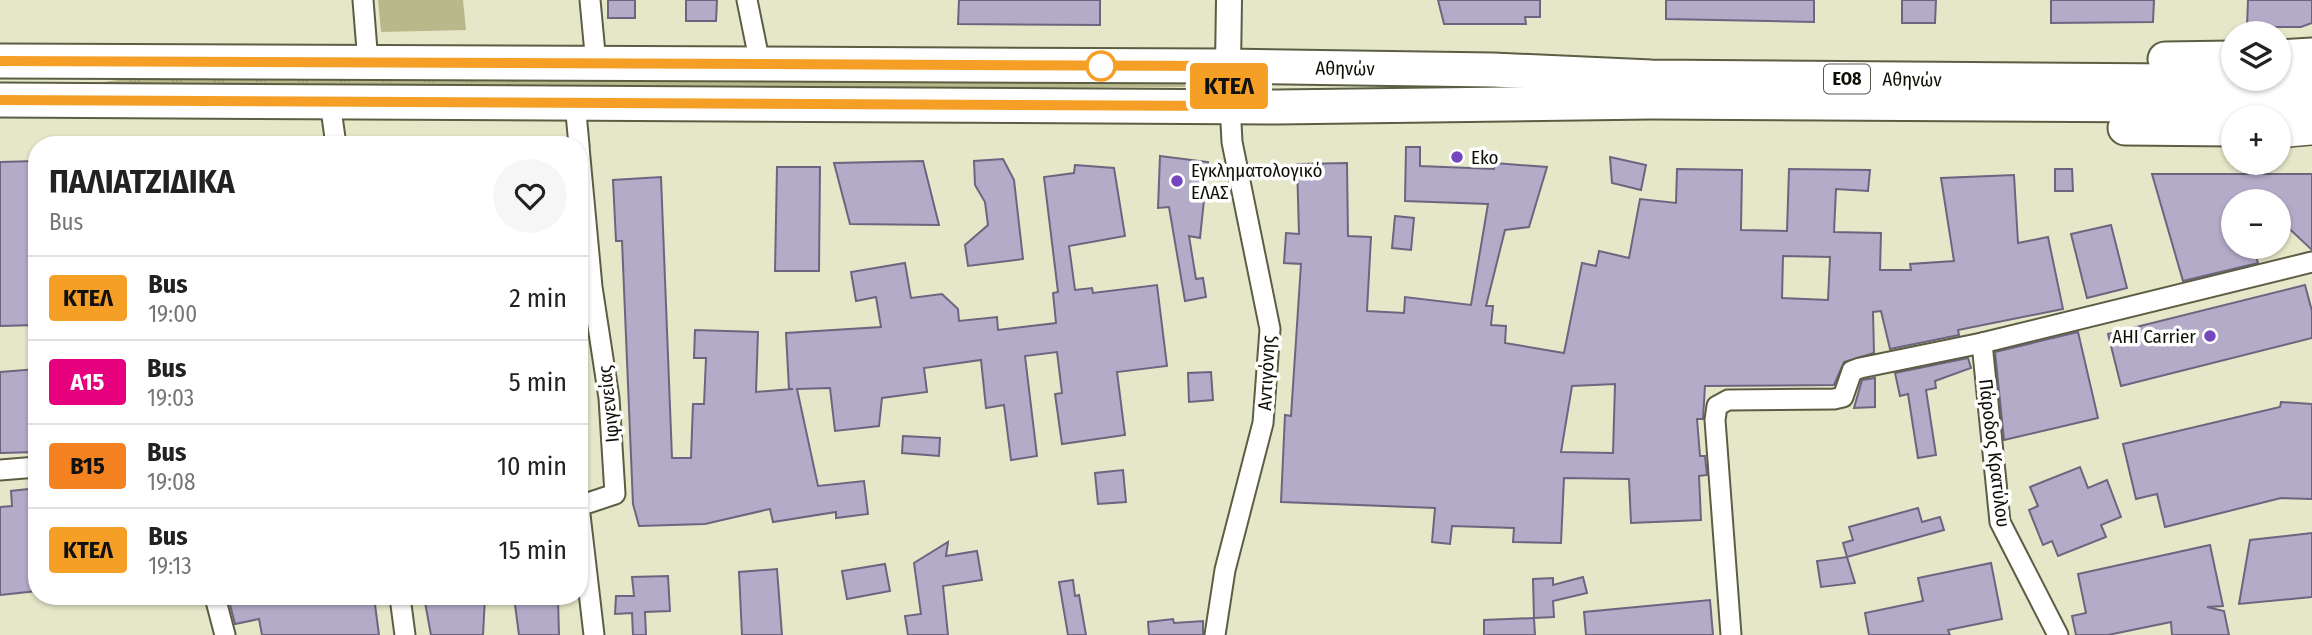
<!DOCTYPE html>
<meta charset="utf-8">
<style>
:root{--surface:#fff;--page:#f6f6f6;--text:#222;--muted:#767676;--line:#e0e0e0}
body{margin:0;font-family:"Fira Sans Condensed",sans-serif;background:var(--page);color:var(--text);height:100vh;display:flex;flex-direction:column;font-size:26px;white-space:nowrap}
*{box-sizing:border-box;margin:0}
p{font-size:23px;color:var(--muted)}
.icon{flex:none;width:38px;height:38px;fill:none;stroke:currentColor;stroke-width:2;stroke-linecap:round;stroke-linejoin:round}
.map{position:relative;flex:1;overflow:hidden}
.details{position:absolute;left:28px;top:136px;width:560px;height:469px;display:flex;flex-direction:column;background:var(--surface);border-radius:28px;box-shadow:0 2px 5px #0004}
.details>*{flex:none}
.badge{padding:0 14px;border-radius:5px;font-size:24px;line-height:46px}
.fabs{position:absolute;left:2221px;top:21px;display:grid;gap:14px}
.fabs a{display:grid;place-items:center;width:70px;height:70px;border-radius:50%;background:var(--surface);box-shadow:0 2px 5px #0004;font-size:35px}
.map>.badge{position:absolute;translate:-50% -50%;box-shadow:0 0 0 4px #fff}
.round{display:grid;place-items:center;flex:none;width:74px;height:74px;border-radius:37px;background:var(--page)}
.summary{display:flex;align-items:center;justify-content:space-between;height:119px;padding:0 21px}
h1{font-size:33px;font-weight:700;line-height:52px}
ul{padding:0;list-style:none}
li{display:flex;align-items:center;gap:21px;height:84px;padding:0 21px;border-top:2px solid var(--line)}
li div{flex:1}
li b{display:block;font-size:26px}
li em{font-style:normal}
li .badge{min-width:77px;font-weight:700;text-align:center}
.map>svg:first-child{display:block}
.grass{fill:url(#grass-tufts)}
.park{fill:#b7b98b}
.building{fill:#b3abc8;stroke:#6c657f;stroke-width:2;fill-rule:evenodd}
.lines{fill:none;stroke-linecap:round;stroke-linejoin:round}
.minor-casing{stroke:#5c5d42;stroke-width:23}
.tertiary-casing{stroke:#5c5d42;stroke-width:28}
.trunk-casing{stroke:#5c5d42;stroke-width:37}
.motorway-casing{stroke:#5c5d42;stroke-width:38}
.minor{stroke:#fff;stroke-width:19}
.tertiary{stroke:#fff;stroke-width:24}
.trunk{stroke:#fff;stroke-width:33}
.motorway{stroke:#fff;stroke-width:35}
.line-casing{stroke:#fff;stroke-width:16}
.line{stroke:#f59f27;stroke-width:10}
.stop-dot{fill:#fff;stroke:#f59f27;stroke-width:3.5}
.poi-dot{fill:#7547bf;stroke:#fff;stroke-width:2.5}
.labels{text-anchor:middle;stroke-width:7;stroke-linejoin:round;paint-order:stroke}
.shield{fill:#fff;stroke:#575850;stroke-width:2}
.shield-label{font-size:18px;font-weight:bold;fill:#0f1005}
.street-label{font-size:19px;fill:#0f1005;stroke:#fff}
.poi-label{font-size:19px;fill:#0f1005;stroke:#fff;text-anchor:start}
</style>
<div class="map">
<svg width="2312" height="635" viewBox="0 0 2312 635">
<defs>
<pattern id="grass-tufts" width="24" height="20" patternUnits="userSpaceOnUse" patternTransform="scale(1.75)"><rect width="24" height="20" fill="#b7b98b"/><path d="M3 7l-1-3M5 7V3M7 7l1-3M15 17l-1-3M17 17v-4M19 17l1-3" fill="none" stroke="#9c9e76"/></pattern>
</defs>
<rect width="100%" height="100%" fill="#e6e7c8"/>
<polygon class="grass" points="134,78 1185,82 1185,87 0,91 0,82 103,82"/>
<polygon class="park" points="378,0 463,0 466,30 381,32"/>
<g class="building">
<rect x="608" y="0" width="27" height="18"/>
<polygon points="686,0 717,0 716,21 686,21"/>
<polygon points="959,0 1100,0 1100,25 958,24"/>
<polygon points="1438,0 1540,0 1540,17 1525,17 1526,24 1444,24"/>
<polygon points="1666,0 1814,0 1814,22 1666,19"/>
<polygon points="1902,0 1936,0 1935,23 1902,23"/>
<polygon points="2051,0 2154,0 2153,22 2051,23"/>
<polygon points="2248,0 2312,0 2312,23 2301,27 2247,27"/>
<path d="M1406,147H1420V166L1494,169L1495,163L1547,167L1529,227L1505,230L1486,306H1493L1491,325L1506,326L1505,343L1564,353L1582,263L1596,266L1599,251L1629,258L1640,199L1676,203L1677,169L1742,170L1741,230L1787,231L1789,169L1870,170L1868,191L1836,189L1834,232L1881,233L1880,270H1911L1910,264L1954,261L1941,178L2014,175L2018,243L2048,237L2063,309L1958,330L1959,335L1890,349L1881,311L1873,312L1874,353L1844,362L1834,385L1705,386L1703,419H1697L1700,456H1705L1707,475L1699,476L1701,520L1631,523L1629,479L1564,478L1561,543L1513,542L1514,528L1452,526L1450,544L1432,542L1435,508L1281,502L1285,415L1291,416L1301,264L1284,263L1286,233L1299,234L1297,164L1347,163L1348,236L1371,237L1367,311L1404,313L1405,297L1471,305L1488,204L1405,201ZM1783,256L1830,257L1828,300L1782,298ZM1615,384L1613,453L1561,452L1572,386Z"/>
<polygon points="1160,156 1208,162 1200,238 1189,236 1196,279 1203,278 1206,297 1185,301 1169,207 1158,208"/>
<polygon points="1610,157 1646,165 1641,190 1612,183"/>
<polygon points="1003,159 1014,180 1023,259 968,266 965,245 988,225 985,202 975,185 974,161"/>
<polygon points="35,161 37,325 0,326 0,162"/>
<polygon points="923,161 939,225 850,224 834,163"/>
<polygon points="1075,165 1114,168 1125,236 1069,246 1075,290 1092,288 1093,293 1157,285 1167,366 1117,372 1125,435 1062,444 1055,394 1062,393 1057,352 1025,356 1037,456 1011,460 1004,405 986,408 981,360 924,368 927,392 882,398 879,426 835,431 830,388 797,389 818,486 864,481 868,514 836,518 836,512 773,522 770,509 705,524 639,526 633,504 622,241 616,241 613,180 661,177 672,458 691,458 693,404 704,404 706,358 694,358 695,330 758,332 756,392 793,389 789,389 786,333 881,327 876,297 856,301 851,272 905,263 911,298 942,294 958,309 959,321 997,317 998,330 1056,323 1053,293 1058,292 1044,177 1074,173"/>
<polygon points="777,167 820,167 819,271 775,271"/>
<polygon points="2055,169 2072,169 2073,191 2055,191"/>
<polygon points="2152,174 2312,174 2312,250 2278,218 2278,201 2233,201 2233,247 2253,247 2258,263 2183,281"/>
<polygon points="1395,216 1414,218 1411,250 1392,248"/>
<polygon points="2111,225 2127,288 2087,298 2071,234"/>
<polygon points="2305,285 2312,311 2312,338 2121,386 2108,334"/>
<polygon points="2078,332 2098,418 2004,440 1995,352"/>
<polygon points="1968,358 1971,368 1935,381 1936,388 1926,390 1936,455 1918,458 1908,394 1900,396 1895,373"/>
<polygon points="37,369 37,452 0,453 0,372"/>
<polygon points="1211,372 1213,400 1189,402 1188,373"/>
<polygon points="1875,378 1875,407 1854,408 1862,380"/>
<polygon points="2281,402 2312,404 2312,499 2281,498 2165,527 2157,494 2136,499 2123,444 2280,407"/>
<polygon points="903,436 940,438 939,456 902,453"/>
<polygon points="2080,467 2088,488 2107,480 2121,517 2101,525 2106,537 2058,556 2052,541 2043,545 2029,510 2038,506 2030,487"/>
<polygon points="1123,470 1126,502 1098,504 1095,473"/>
<polygon points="37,488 37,591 0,595 0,507 12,506 11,491"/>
<polygon points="1918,508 1922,522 1940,517 1944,530 1847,557 1843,543 1853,540 1849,527"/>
<polygon points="2312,533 2312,597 2239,604 2250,540"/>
<polygon points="948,542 946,556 977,551 982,580 943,586 948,635 908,635 905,616 921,614 914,563"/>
<polygon points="2210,545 2223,606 2207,607 2224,611 2229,635 2172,635 2171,622 2108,635 2076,635 2072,616 2086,613 2078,574"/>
<polygon points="1847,557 1855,583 1821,587 1817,561"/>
<polygon points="1991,563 2002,619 1948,630 1950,635 1869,635 1865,613 1923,601 1918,578"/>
<polygon points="885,564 890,591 847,599 842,571"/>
<polygon points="777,569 782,635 742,635 739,572"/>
<polygon points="668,576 670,611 645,612 646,635 633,635 632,613 615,614 616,596 634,596 632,577"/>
<polygon points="1583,577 1587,593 1553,601 1554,617 1534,618 1533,579 1553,578 1553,585"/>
<polygon points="1073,580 1075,596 1079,595 1086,635 1068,635 1059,582"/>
<polygon points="228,597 374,597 379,635 262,635 259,619 235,624"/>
<polygon points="424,597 485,597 483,635 431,635"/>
<polygon points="514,597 558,597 559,635 519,635"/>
<polygon points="1710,600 1713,635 1586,635 1584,612"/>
<polygon points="1534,618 1535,635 1484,635 1484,620"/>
<polygon points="1173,619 1174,623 1203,621 1203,635 1149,635 1148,622"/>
</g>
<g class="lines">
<g class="minor-casing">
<g id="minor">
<polyline points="363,0 368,63"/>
<polyline points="590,0 596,64"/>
<polyline points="747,0 760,64"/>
<polyline points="330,102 336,145"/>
<polyline points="575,103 579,145"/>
<polyline points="579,147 592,287 609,398 615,494 579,506 594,635"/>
<polyline points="1982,343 2000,522 2058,635"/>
<polyline points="0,470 37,467"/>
<polyline points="215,597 225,635"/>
<polyline points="400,597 405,635"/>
<polyline points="1215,635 1225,570 1263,423 1270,329 1232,142 1228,66"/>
<polyline points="1731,635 1715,420 1717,406 1728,400 1834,399 1843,397 1852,371 1860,368 1982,343 2312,262"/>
</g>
</g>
<g class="tertiary-casing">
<polyline id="tertiary" points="1228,66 1229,0"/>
</g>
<g class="trunk-casing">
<g id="trunk">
<polyline points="2278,57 2312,55"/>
<polyline points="2165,59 2233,58"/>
<polyline points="0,61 1228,66 1493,70 1651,77 2312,82"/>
<polyline points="0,100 1277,107 1651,102 2312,106"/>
<polyline points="2125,128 2233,129"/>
</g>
</g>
<g class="motorway-casing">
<g id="motorway">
<polyline points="2307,57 2312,60"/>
<polyline points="2278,130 2312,127"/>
</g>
</g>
<use href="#minor" class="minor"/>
<use href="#tertiary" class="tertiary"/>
<use href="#trunk" class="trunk"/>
<use href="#motorway" class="motorway"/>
</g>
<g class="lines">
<g class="line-casing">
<polyline id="line" points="0,61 1228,66 1229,106 0,100"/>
</g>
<use href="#line" class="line"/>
</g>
<circle class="stop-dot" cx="1101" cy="66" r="14"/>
<g class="poi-dot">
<circle cx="1457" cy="157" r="7"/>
<circle cx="1177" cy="181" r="7"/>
<circle cx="2210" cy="336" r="7"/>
</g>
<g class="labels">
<rect class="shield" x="1824" y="64.5" width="46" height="29" rx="5"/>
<g class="shield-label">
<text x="1847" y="85">ΕΟ8</text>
</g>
<g class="street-label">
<text transform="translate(1345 68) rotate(1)" y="7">Αθηνών</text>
<text transform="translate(1912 79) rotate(1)" y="7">Αθηνών</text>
<text transform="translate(1266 373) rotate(-87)" y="7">Αντιγόνης</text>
<text transform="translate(608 404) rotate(-96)" y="7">Ιφιγενείας</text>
<text transform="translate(1995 453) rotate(83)" y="7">Πάροδος Κρατύλου</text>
</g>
<g class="poi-label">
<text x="1471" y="164">Eko</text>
<text x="1191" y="177">Εγκληματολογικό<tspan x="1191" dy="22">ΕΛΑΣ</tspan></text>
<text x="2196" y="343" text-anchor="end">AHI Carrier</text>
</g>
</g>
</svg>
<div class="fabs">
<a><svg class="icon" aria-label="layers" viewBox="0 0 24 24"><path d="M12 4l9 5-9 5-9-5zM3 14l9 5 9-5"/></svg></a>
<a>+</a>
<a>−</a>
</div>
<b class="badge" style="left:1229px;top:86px;background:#f59f27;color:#111">ΚΤΕΛ</b>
<section class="details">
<div class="summary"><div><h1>ΠΑΛΙΑΤΖΙΔΙΚΑ</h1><p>Bus</p></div><a class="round"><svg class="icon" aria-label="heart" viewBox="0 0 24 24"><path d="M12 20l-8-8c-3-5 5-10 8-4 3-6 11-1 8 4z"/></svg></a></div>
<ul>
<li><span class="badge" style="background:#f59f27;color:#111">ΚΤΕΛ</span><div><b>Bus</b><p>19:00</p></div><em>2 min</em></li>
<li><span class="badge" style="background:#e6007e;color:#fff">Α15</span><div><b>Bus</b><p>19:03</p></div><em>5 min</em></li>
<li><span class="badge" style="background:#f58220;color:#111">Β15</span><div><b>Bus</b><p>19:08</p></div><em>10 min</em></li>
<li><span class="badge" style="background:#f59f27;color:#111">ΚΤΕΛ</span><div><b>Bus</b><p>19:13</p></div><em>15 min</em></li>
</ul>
</section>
</div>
